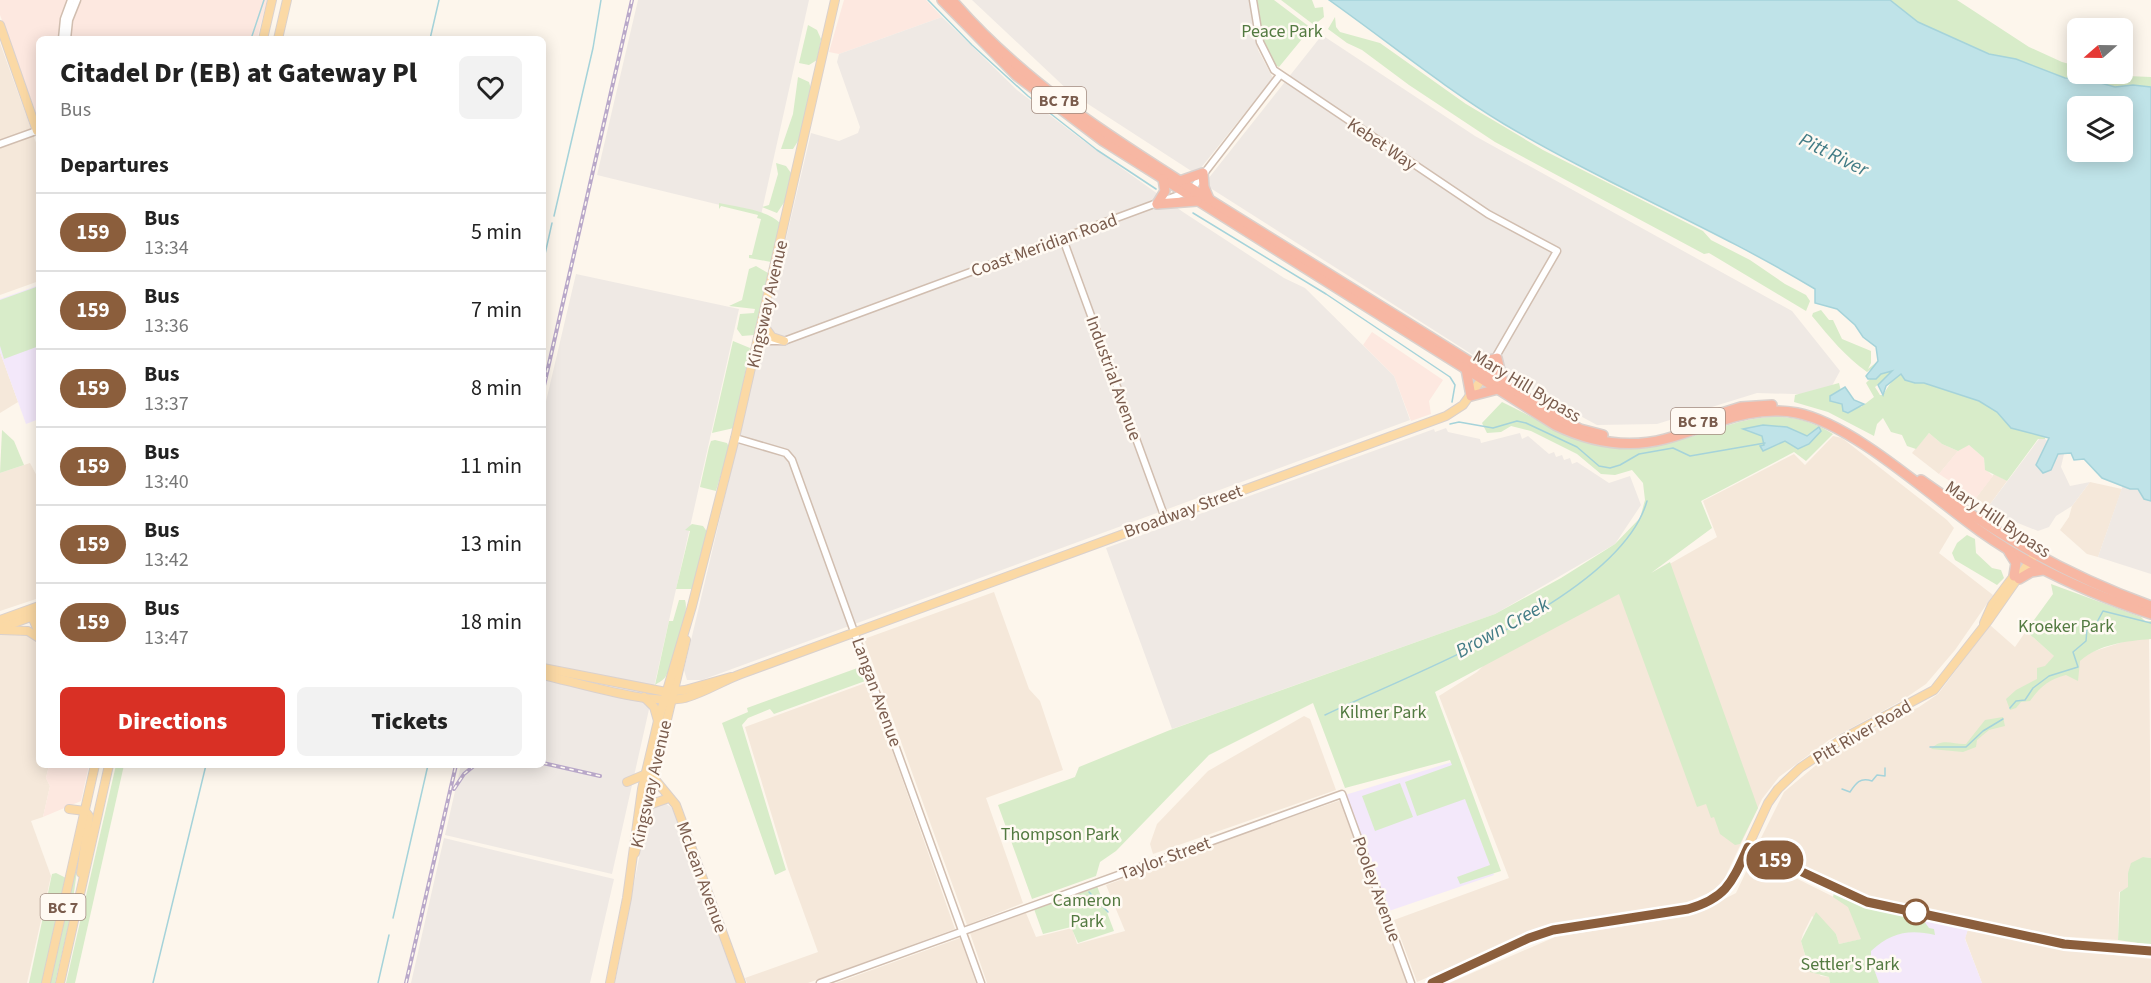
<!DOCTYPE html>
<style>
:root{--surface:#fff;--page:#f2f2f2;--text:#222;--muted:#767676;--line:#e0e0e0;--accent:#d93025}
body{margin:0;font-family:"Source Sans 3",sans-serif;background:var(--page);color:var(--text);height:100vh;display:flex;flex-direction:column;font-size:22px;white-space:nowrap}
*{box-sizing:border-box;margin:0}
p{font-size:20px;color:var(--muted)}
.icon{flex:none;width:33px;height:33px;fill:none;stroke:currentColor;stroke-width:2;stroke-linecap:round;stroke-linejoin:round}
.map{position:relative;flex:1;overflow:hidden}
.sheet{position:absolute;left:36px;top:36px;width:510px;height:732px;display:flex;flex-direction:column;background:var(--surface);border-radius:9px;box-shadow:0 3px 15px #0003}
.sheet>*{flex:none}
.badge{padding:0 12px;border-radius:20px;font-size:21px;line-height:39px}
.needle{width:39px;rotate:250deg}
.tools{position:absolute;left:2067px;top:18px;display:grid;gap:12px}
.tools a{display:grid;place-items:center;width:66px;height:66px;border-radius:9px;background:var(--surface);box-shadow:0 3px 15px #0003;font-size:30px}
.map>.badge{position:absolute;translate:-50% -50%;box-shadow:0 0 0 3px #fff}
h2{padding:0 24px;font-size:22px;line-height:54px}
.round{display:grid;place-items:center;flex:none;width:63px;height:63px;border-radius:9px;background:var(--page)}
.summary{display:flex;align-items:center;justify-content:space-between;height:102px;padding:0 24px}
h1{font-size:28px;font-weight:800;line-height:45px}
.cta{display:flex;gap:12px;margin-top:auto;padding:12px 24px}
.cta a{flex:1;height:69px;border-radius:9px;background:var(--accent);color:#fff;font-size:24px;font-weight:800;line-height:69px;text-align:center}
.cta a+a{background:var(--page);color:var(--text)}
ul{padding:0;list-style:none}
li{display:flex;align-items:center;gap:18px;height:78px;padding:0 24px;border-top:2px solid var(--line)}
li div{flex:1}
li b{display:block;font-size:22px}
li em{font-style:normal}
li .badge{min-width:66px;font-weight:700;text-align:center}
.map>svg:first-child{display:block}
.residential{fill:#f5e8da}
.commercial{fill:#fde8e0}
.industrial{fill:#efe9e4}
.education{fill:#f3e8fa}
.green{fill:#d8ecc9}
.water{fill:#bfe3e8;stroke:#a5d3da;stroke-width:1.5;fill-rule:evenodd}
.lines{fill:none;stroke-linecap:round;stroke-linejoin:round}
.stream{stroke:#a5d3da;stroke-width:1.5}
.minor-casing{stroke:#d1beb0;stroke-width:9}
.major-casing{stroke:#dad1cd;stroke-width:10}
.highway-casing{stroke:#dad1cd;stroke-width:12}
.minor{stroke:#fff;stroke-width:6}
.major{stroke:#fbd9a5;stroke-width:8}
.highway{stroke:#f7b7a3;stroke-width:9}
.rail-casing{stroke:#b9a8c9;stroke-width:4}
.rail{stroke:#fffaf3;stroke-width:1.5;stroke-dasharray:4.5;stroke-linecap:butt}
.line-casing{stroke:#fff;stroke-width:14}
.line{stroke:#8b5e3c;stroke-width:9}
.stop-dot{fill:#fff;stroke:#8b5e3c;stroke-width:3}
.labels{text-anchor:middle;stroke-width:5;stroke-linejoin:round;paint-order:stroke}
.shield{fill:#fffaf3;stroke:#a28b7f;stroke-width:1.5}
.shield-label{font-size:16px;font-weight:bold;fill:#7a5c4d}
.park-label{font-size:18px;fill:#537a41;stroke:#fffaf3}
.street-label{font-size:18px;fill:#7a5c4d;stroke:#fffaf3}
.water-label{font-size:20px;font-style:italic;fill:#437c86;stroke:#fffaf3}
</style>
<div class="map">
<svg width="2151" height="983" viewBox="0 0 2151 983">
<rect width="100%" height="100%" fill="#fdf6ec"/>
<g class="residential">
<polygon points="0,43 39,151 39,281 0,295"/>
<polygon points="0,352 18,402 0,413"/>
<polygon points="1929,433 1942,444 1958,451 1939,474 1912,453"/>
<polygon points="1833,436 1842,438 1947,520 1954,528 1939,553 1993,595 1955,650 1926,684 1901,701 1829,740 1779,777 1762,799 1722,884 1713,891 1681,905 1539,928 1417,982 1394,920 1509,878 1439,696 1477,672 1493,656 1617,594 1717,537 1703,501 1794,454 1805,465"/>
<polygon points="30,463 39,480 39,598 0,611 0,473"/>
<polygon points="1994,474 2007,481 1988,507 1976,498"/>
<polygon points="2090,482 2122,489 2098,557 2087,554 2060,530 2069,517 2072,506"/>
<polygon points="994,592 1029,689 1040,701 1063,770 986,798 1023,903 967,925 864,639"/>
<polygon points="1990,625 2015,647 2026,631 2061,662 2132,639 2149,639 2151,858 2143,857 2128,873 2128,888 2119,892 2118,940 2053,936 1869,898 1841,887 1758,844 1784,792 1827,756 1854,739 1919,707 1938,694"/>
<polygon points="8,632 22,632 39,641 39,765 49,765 46,778 50,786 43,817 31,821 51,876 27,983 0,983 0,634"/>
<polygon points="868,682 955,929 808,983 747,983 745,978 818,952 788,869 745,727"/>
<polygon points="1304,716 1310,719 1336,790 1153,854 1150,844 1157,824 1208,771"/>
<polygon points="1341,800 1408,983 987,983 970,933 1026,913 1036,937 1072,928 1077,944 1125,931 1106,885 1201,851 1212,844"/>
<polygon points="1753,857 1850,905 1862,939 1839,944 1836,934 1812,916 1803,934 1801,941 1808,966 1821,976 1829,977 1830,983 1449,983 1555,937 1681,917 1699,912 1736,893"/>
<polygon points="1968,929 2057,949 2151,959 2151,983 1982,983 1965,938"/>
<polygon points="960,938 976,983 836,983"/>
</g>
<g class="commercial">
<polygon points="0,0 70,0 60,39 39,39 39,121 0,15"/>
<polygon points="78,0 267,0 257,39 68,39 70,21"/>
<polygon points="844,0 926,0 942,17 839,54 829,52"/>
<polygon points="1372,332 1443,380 1429,401 1431,414 1411,421 1394,376 1363,345"/>
<polygon points="1969,445 1984,458 1985,469 1993,476 1976,498 1939,474 1961,447"/>
<polygon points="49,765 89,765 81,801 43,817 50,786 46,778"/>
</g>
<g class="industrial">
<polygon points="638,0 809,0 761,215 597,175"/>
<polygon points="972,0 1249,0 1255,19 1258,50 1273,78 1196,174 1071,93"/>
<polygon points="942,17 1017,90 1081,139 1183,212 1284,278 1305,288 1394,376 1410,420 702,680 687,680 684,670 811,133 839,141 858,133 860,127 837,62 839,54"/>
<polygon points="1322,35 1475,136 1792,311 1840,371 1827,395 1757,393 1657,424 1597,425 1503,374 1204,184"/>
<polygon points="576,274 739,309 612,874 445,835 461,765 543,765 543,414"/>
<polygon points="1446,428 1448,432 1480,439 1481,443 1520,433 1522,439 1528,436 1549,454 1554,452 1556,457 1562,455 1564,460 1570,458 1572,464 1577,462 1609,483 1630,476 1641,505 1615,544 1495,614 1172,729 1106,548 1434,429 1435,432"/>
<polygon points="2039,439 2045,439 2064,454 2061,467 2070,486 2090,482 2072,506 2056,516 2049,527 2038,531 2003,517 1988,507"/>
<polygon points="2136,448 2151,456 2151,574 2098,557"/>
<polygon points="665,803 672,808 678,820 737,983 615,983 648,811 651,807"/>
<polygon points="444,838 614,879 590,983 411,983"/>
</g>
<g class="education">
<polygon points="39,285 39,419 26,424 0,352 0,299"/>
<polygon points="1452,762 1494,875 1389,911 1345,795"/>
<polygon points="1850,905 1968,929 1965,939 1982,983 1879,983"/>
</g>
<g class="green">
<path d="M1257,0H1274L1311,28L1279,67C1258,57 1262,19 1257,0Z"/>
<polygon points="1281,0 1312,0 1315,8 1323,7 1324,17 1314,25"/>
<polygon points="1869,0 1957,0 2029,47 2062,62 2077,66 2078,74 2151,77 2151,120 2121,106 2072,98"/>
<polygon points="1335,17 1336,27 1340,32 1380,43 1466,104 1543,150 1703,231 1711,240 1750,260 1785,284 1806,295 1810,301 1806,311 1709,253 1704,254 1495,142 1409,85 1362,50 1347,43 1328,29"/>
<polygon points="808,25 817,30 821,39 817,60 809,65 799,63"/>
<path d="M1389,44L1790,266L1894,352L1867,372C1845,356 1831,339 1812,316L1813,313L1821,310L1829,320H1833L1842,339L1871,351V363L1868,369L1878,361L1876,347L1863,337L1855,325L1837,309L1815,303V289L1753,252L1609,182L1503,123Z"/>
<polygon points="798,77 809,82 811,89 800,138 793,149 781,149 793,114"/>
<polygon points="776,163 786,166 791,173 785,201 777,213 762,207 769,205 778,174"/>
<path d="M719,203C737,207 768,210 780,223L771,262L749,258V255H752L761,219L757,218L758,215L721,206L719,209Z"/>
<polygon points="756,266 768,273 754,335 742,336 737,329 740,314 754,313 755,309 729,306 742,300 749,269"/>
<polygon points="39,286 39,346 4,359 0,346 0,300"/>
<polygon points="733,341 750,348 734,428 712,433"/>
<path d="M1907,355L2046,435L2045,439H2038L2007,481L1985,470L1984,458L1969,445L1958,451L1942,444L1929,433L1916,449L1907,446L1902,435L1891,432L1883,418L1877,424L1874,436L1828,412L1794,402L1795,395L1839,383L1841,391L1835,394L1830,401L1861,407L1874,397L1866,383C1876,373 1880,372 1898,369L1875,387L1880,395H1883C1891,381 1901,371 1907,355Z"/>
<path d="M1502,402C1543,421 1578,448 1625,448C1701,450 1760,388 1833,434L1806,461L1794,452L1701,501L1712,528L1651,573L1670,562L1758,808L1740,844L1735,845L1720,834L1714,817L1711,818L1706,804L1697,807L1619,594L1435,692L1501,871L1460,884L1457,877L1490,865L1465,799L1417,816L1405,782L1452,765L1450,760L1345,788L1313,703L1209,755L1116,851L1100,862L1096,876L1032,899L998,805L1075,777L1079,767L1170,730L1495,614L1561,578L1615,544L1640,518L1645,500L1643,483L1632,470L1615,475L1601,474L1577,454L1531,431L1511,426L1501,432L1487,433L1482,423Z"/>
<polygon points="2,430 14,441 24,465 0,473"/>
<polygon points="715,440 727,443 729,447 716,491 700,487 709,447 711,441"/>
<polygon points="692,524 703,526 708,533 693,589 676,589 690,531 685,530"/>
<polygon points="1967,535 1975,539 1976,553 1992,568 2001,570 2004,578 1997,585 1955,560 1952,553 1957,543"/>
<path d="M2051,584L2141,617L2146,622L2151,621V639C2127,641 2099,644 2080,661L2078,681L2066,675C2048,680 2041,686 2030,701L2021,702L2016,708L2010,710L2006,699L2016,690L2037,679V668L2045,666L2054,656L2026,631L2053,594Z"/>
<path d="M679,600H685C690,614 673,662 666,676C663,681 659,682 655,685L669,621H673Z"/>
<polygon points="863,666 868,680 774,714 770,709 748,718 742,725 786,870 775,875 722,723 748,712 747,708"/>
<path d="M2003,717L2005,726L1989,730L1977,740L1976,747L1963,752L1931,749C1942,737 1954,745 1966,744L1985,720Z"/>
<polygon points="116,765 124,765 75,983 66,983"/>
<polygon points="1400,783 1413,817 1375,831 1362,796"/>
<polygon points="81,842 71,914 55,983 49,983"/>
<polygon points="2143,857 2151,858 2151,945 2118,940 2120,892 2128,887 2128,873 2131,863"/>
<polygon points="56,873 66,878 42,983 29,983 52,874"/>
<polygon points="1097,886 1114,931 1078,943 1071,927 1043,934 1034,909"/>
<path d="M1834,893L1854,903L1924,921L1929,928L1934,929L1935,935C1910,929 1891,932 1871,951V961L1879,983H1830L1829,977L1810,972L1801,941L1816,912L1836,934L1839,944L1861,939L1848,907L1833,897Z"/>
</g>
<g class="water">
<path d="M1329,0H1890L1918,22L1989,54L2016,59L2065,78L2086,79L2115,87L2133,85L2151,87V501L2144,499L2138,489H2130L2102,478L2084,459L2074,460L2071,453L2058,454L2051,470L2043,473L2036,465L2049,438L2011,428L1997,412L1979,401L1924,383H1915L1905,380L1901,374L1886,386L1883,395L1878,385L1892,371L1881,374L1876,379H1868L1866,376L1878,361L1876,347L1863,337L1855,325L1837,309L1815,303V289C1714,228 1605,184 1504,124C1443,87 1387,41 1329,0ZM2078,106H2122V152H2078Z"/>
<polygon points="1845,387 1854,400 1864,404 1848,413 1843,411 1842,404 1830,401 1830,396"/>
<polygon points="1763,425 1787,427 1807,436 1819,427 1821,431 1809,444 1798,449 1785,441 1763,451 1760,446 1764,445 1762,436 1743,429"/>
</g>
<g class="lines">
<g class="stream">
<polyline points="928,0 972,45 1028,96 1097,150 1156,189"/>
<polyline points="251,39 264,0"/>
<polyline points="430,39 439,0"/>
<polyline points="1193,213 1326,294 1450,377 1455,385 1452,402"/>
<polyline points="554,216 593,48 601,0"/>
<polyline points="543,263 552,223"/>
<polyline points="1450,424 1459,422 1493,428 1517,421 1526,423 1577,447 1599,466 1610,468 1620,465 1639,454 1673,448 1690,456 1765,443"/>
<polyline points="2010,708 2016,701 2025,700 2033,688 2049,676 2078,667 2073,652 2086,641 2087,628 2096,624 2103,611 2151,623"/>
<path d="M1325,715C1410,674 1620,597 1647,501"/>
<polyline points="1930,747 1966,747 1983,731 2003,719"/>
<path d="M1842,789L1850,792C1856,783 1860,777 1872,781L1877,775L1885,776V768"/>
<polyline points="1089,892 1108,912"/>
<polyline points="393,918 428,765"/>
<polyline points="153,983 206,765"/>
<polyline points="378,983 389,935"/>
</g>
<g class="minor-casing">
<g id="minor">
<polyline points="1253,0 1260,42 1274,70 1488,214 1557,251 1487,372"/>
<polyline points="62,39 64,19 71,0"/>
<polyline points="67,39 69,20 77,0"/>
<polyline points="0,144 39,130"/>
<polyline points="1063,239 1165,518"/>
<polyline points="758,341 784,341 1184,193 1192,189 1280,75"/>
<polyline points="735,438 786,453 792,460 981,983"/>
<polyline points="1748,847 1867,902 2064,944 2151,951"/>
<polyline points="820,983 1342,794 1411,983"/>
</g>
</g>
<g class="major-casing">
<g id="major">
<polyline points="0,25 37,131"/>
<polyline points="263,39 272,0"/>
<polyline points="278,39 287,0"/>
<polyline points="762,323 772,337 784,341"/>
<polyline points="31,614 39,633"/>
<polyline points="0,620 39,606"/>
<polyline points="1984,623 1992,605 2016,573"/>
<polyline points="0,628 39,614"/>
<polyline points="1,630 28,631 39,638"/>
<polyline points="543,668 666,692 685,690 731,677"/>
<path d="M543,675C579,683 651,706 685,698C706,692 722,681 741,674L1446,416L1463,405L1484,376"/>
<polyline points="644,697 654,707 658,721"/>
<polyline points="653,777 676,805 741,983"/>
<polyline points="627,782 646,774"/>
<polyline points="646,806 666,799"/>
<polyline points="69,809 85,811 89,816 81,873"/>
<polyline points="635,853 686,640"/>
<polyline points="46,983 95,765"/>
<polyline points="60,983 109,765"/>
<polyline points="610,983 627,898 642,789 658,721 692,606 735,438 835,0"/>
<polyline points="1432,983 1538,935 1579,924 1688,909 1720,895 1732,881 1768,803 1778,789 1800,768 1842,739 1934,690 1988,621 2034,555"/>
</g>
</g>
<g class="highway-casing">
<g id="highway">
<path d="M942,0L1017,76L1103,141L1555,425C1590,442 1627,449 1665,439C1710,427 1749,404 1797,413C1853,424 1932,497 1980,531C2032,568 2090,594 2151,614"/>
<path d="M952,0C1024,84 1118,142 1210,200C1326,273 1443,343 1557,417L1580,429L1603,435"/>
<polyline points="1180,181 1203,173 1204,187 1209,199"/>
<polyline points="1157,204 1197,201"/>
<polyline points="1157,204 1165,191 1163,179"/>
<polyline points="1474,364 1497,358 1503,382"/>
<polyline points="1466,369 1471,396 1498,389"/>
<polyline points="1709,417 1741,407 1772,405"/>
<path d="M1921,480C1999,535 2060,573 2151,606"/>
<polyline points="2009,552 2016,563 2014,576"/>
<polyline points="2019,579 2031,572 2043,570"/>
</g>
</g>
<use href="#minor" class="minor"/>
<use href="#major" class="major"/>
<use href="#highway" class="highway"/>
<g class="rail-casing">
<g id="rail">
<polyline points="543,390 632,0"/>
<polyline points="543,763 600,776"/>
<polyline points="454,789 464,774 475,765"/>
<polyline points="406,983 456,765"/>
</g>
</g>
<use href="#rail" class="rail"/>
</g>
<g class="lines">
<g class="line-casing">
<path id="line" d="M1432,983L1529,938L1553,930L1688,909C1727,898 1732,882 1748,847L1867,902L2064,944L2151,951"/>
</g>
<use href="#line" class="line"/>
</g>
<circle class="stop-dot" cx="1916" cy="912" r="12"/>
<g class="labels">
<g class="shield">
<rect x="1032" y="87" width="54" height="26" rx="4.5"/>
<rect x="1671" y="408" width="54" height="26" rx="4.5"/>
<rect x="40.5" y="894" width="45" height="26" rx="4.5"/>
</g>
<g class="shield-label">
<text x="1059" y="106">BC 7B</text>
<text x="1698" y="427">BC 7B</text>
<text x="63" y="913">BC 7</text>
</g>
<g class="park-label">
<text x="1282" y="37">Peace Park</text>
<text x="2066" y="632">Kroeker Park</text>
<text x="1383" y="718">Kilmer Park</text>
<text x="1060" y="840">Thompson Park</text>
<text x="1087" y="906">Cameron<tspan x="1087" dy="21">Park</tspan></text>
<text x="1850" y="970">Settler's Park</text>
</g>
<g class="street-label">
<text transform="translate(1382 144) rotate(34)" y="6">Kebet Way</text>
<text transform="translate(1044 245) rotate(-20)" y="6">Coast Meridian Road</text>
<text transform="translate(767 304) rotate(-77)" y="6">Kingsway Avenue</text>
<text transform="translate(1114 378) rotate(70)" y="6">Industrial Avenue</text>
<text transform="translate(1527 386) rotate(31)" y="6">Mary Hill Bypass</text>
<text transform="translate(1183 511) rotate(-20)" y="6">Broadway Street</text>
<text transform="translate(1998 519) rotate(34)" y="6">Mary Hill Bypass</text>
<text transform="translate(877 692) rotate(70)" y="6">Langan Avenue</text>
<text transform="translate(1862 732) rotate(-30)" y="6">Pitt River Road</text>
<text transform="translate(651 784) rotate(-77)" y="6">Kingsway Avenue</text>
<text transform="translate(1165 858) rotate(-20)" y="6">Taylor Street</text>
<text transform="translate(702 877) rotate(70)" y="6">McLean Avenue</text>
<text transform="translate(1377 889) rotate(70)" y="6">Pooley Avenue</text>
</g>
<g class="water-label">
<text transform="translate(1834 154) rotate(26)" y="7">Pitt River</text>
<text transform="translate(1502 627) rotate(-29)" y="7">Brown Creek</text>
</g>
</g>
</svg>
<div class="tools">
<a><svg class="needle" viewBox="-14 -14 28 28"><path d="M0-13l5 13h-10z" fill="#e53935"/><path d="M0 13l5-13h-10z" fill="#767676"/></svg></a>
<a><svg class="icon" aria-label="layers" viewBox="0 0 24 24"><path d="M12 4l9 5-9 5-9-5zM3 14l9 5 9-5"/></svg></a>
</div>
<b class="badge" style="left:1775px;top:860px;background:#8b5e3c;color:#fff">159</b>
<section class="sheet">
<div class="summary"><div><h1>Citadel Dr (EB) at Gateway Pl</h1><p>Bus</p></div><a class="round"><svg class="icon" aria-label="heart" viewBox="0 0 24 24"><path d="M12 20l-8-8c-3-5 5-10 8-4 3-6 11-1 8 4z"/></svg></a></div>
<h2>Departures</h2>
<ul>
<li><span class="badge" style="background:#8b5e3c;color:#fff">159</span><div><b>Bus</b><p>13:34</p></div><em>5 min</em></li>
<li><span class="badge" style="background:#8b5e3c;color:#fff">159</span><div><b>Bus</b><p>13:36</p></div><em>7 min</em></li>
<li><span class="badge" style="background:#8b5e3c;color:#fff">159</span><div><b>Bus</b><p>13:37</p></div><em>8 min</em></li>
<li><span class="badge" style="background:#8b5e3c;color:#fff">159</span><div><b>Bus</b><p>13:40</p></div><em>11 min</em></li>
<li><span class="badge" style="background:#8b5e3c;color:#fff">159</span><div><b>Bus</b><p>13:42</p></div><em>13 min</em></li>
<li><span class="badge" style="background:#8b5e3c;color:#fff">159</span><div><b>Bus</b><p>13:47</p></div><em>18 min</em></li>
</ul>
<div class="cta"><a>Directions</a><a>Tickets</a></div>
</section>
</div>
